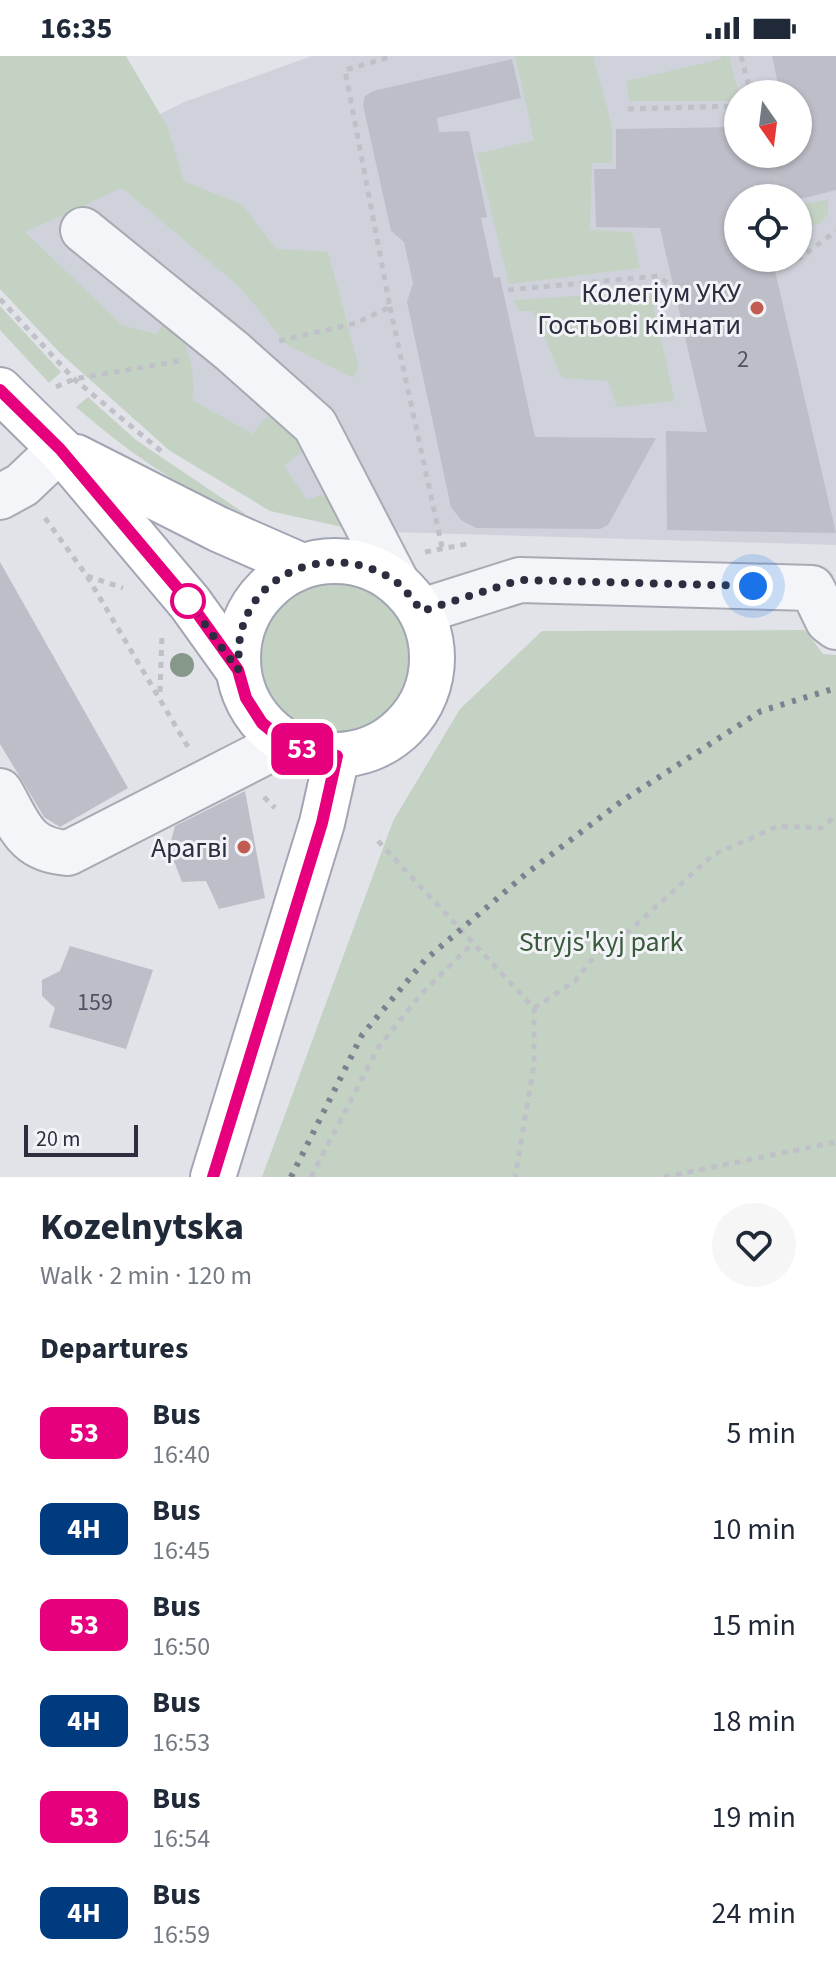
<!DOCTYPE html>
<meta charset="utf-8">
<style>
:root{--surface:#fff;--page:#f6f6f7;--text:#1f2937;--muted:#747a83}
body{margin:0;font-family:"Source Sans 3",sans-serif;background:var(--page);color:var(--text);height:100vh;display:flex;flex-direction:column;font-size:30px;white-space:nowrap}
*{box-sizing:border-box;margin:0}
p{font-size:26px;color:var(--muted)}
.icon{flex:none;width:44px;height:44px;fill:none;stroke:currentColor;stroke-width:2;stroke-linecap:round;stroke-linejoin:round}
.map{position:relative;height:1121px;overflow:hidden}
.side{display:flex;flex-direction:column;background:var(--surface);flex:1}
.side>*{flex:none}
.badge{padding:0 16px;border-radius:12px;font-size:28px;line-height:52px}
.needle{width:52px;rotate:166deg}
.controls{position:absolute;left:724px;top:24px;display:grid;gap:16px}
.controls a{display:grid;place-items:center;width:88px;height:88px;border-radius:50%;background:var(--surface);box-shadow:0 2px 6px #0004;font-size:40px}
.scale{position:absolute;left:24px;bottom:20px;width:114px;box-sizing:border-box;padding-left:8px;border:4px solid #2c2e40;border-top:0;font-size:22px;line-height:28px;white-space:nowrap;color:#2c2e40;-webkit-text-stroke:6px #f2f3f7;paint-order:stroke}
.you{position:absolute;width:40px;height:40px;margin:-20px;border:6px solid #fff;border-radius:50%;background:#1a73e8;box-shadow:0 0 0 12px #1a73e833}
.map>.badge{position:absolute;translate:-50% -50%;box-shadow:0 0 0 4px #fff}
h2{padding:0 40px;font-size:30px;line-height:72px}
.round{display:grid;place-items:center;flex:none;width:84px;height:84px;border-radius:42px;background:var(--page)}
.summary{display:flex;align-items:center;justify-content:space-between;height:136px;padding:0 40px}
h1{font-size:38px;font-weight:700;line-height:60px}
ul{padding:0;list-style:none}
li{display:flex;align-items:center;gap:24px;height:96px;padding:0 40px}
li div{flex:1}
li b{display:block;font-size:30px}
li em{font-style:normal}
li .badge{min-width:88px;font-weight:700;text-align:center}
.status{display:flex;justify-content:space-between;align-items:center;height:56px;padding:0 40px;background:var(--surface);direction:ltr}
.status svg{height:22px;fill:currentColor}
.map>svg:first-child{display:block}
.built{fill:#d0d2db;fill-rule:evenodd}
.green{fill:#c4d2c4}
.building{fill:#bdbec8}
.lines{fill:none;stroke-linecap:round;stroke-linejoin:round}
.minor-casing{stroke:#a8a9b3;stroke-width:48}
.major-casing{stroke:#a2a5b4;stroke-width:48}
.path{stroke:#c0c1c8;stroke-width:5;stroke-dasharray:6 6;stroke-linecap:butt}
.minor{stroke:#f4f5f8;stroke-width:44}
.major{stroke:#fff;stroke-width:44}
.rail{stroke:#7d8091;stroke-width:6;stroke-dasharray:4 8;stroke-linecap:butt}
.tree{fill:#86988a}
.line-casing{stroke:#fff;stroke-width:18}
.line{stroke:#e6007e;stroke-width:12}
.walk{stroke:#2c2e40;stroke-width:8;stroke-dasharray:0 14.4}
.poi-dot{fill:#c25c53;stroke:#f2f3f7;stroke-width:3}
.stop-dot{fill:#fff;stroke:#e6007e;stroke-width:4}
.labels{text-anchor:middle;stroke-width:6;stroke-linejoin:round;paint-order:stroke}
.number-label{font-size:24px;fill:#505262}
.poi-label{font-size:28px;fill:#2c2e40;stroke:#f2f3f7;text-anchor:end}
.park-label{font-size:28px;fill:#3a5a3c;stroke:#f2f3f7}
</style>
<div class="status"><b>16:35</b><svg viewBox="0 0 49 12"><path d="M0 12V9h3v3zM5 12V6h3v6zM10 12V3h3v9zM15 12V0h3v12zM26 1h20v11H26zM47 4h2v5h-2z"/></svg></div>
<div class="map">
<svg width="836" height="1121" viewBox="0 0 836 1121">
<rect width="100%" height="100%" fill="#e2e3e9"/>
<path class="built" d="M312,0H836V489L392,476L272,454L33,261L0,139L184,46ZM738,38H798V98H738ZM738,142H798V202H738Z"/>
<g class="green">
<path d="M0,0H126L167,70L184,125L243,149L276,193L328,196L359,312L353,322L287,289L240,231L122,132L25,176L122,269L157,278L167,261C186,280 198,318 192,344L253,378C261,365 266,358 282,360L305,393L284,410L307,444L320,439L330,441L346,465L342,471L270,455L170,395L60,297L0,233Z"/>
<polygon points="515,0 593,0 612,70 612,107 592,107 590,174 632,176 640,212 509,228 477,98 534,84"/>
<polygon points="721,0 729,0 738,34 729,45 629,45 627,25 721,3"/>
<polygon points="789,100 801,149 828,143 828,157 821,167 799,173 798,142"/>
<polygon points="650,235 675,345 617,351 608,325 562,322 533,255 519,255 514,244"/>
<polygon points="0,250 61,316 49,327 0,274"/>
<path d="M88,341L136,384L247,459C182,435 128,396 76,351Z"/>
<path d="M343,526C352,529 363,530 372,534C414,552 429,613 403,648C388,669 365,680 341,682C328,683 318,686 305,680C295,676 286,663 280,655C248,615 258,546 313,531C322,528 333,528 343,526Z"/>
<polygon points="805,574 823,598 836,599 836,1121 262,1121 393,765 460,653 542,575"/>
</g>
<g class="building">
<polygon points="772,0 836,0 836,134 805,142 738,142 738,202 772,202 836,477 667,474 666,375 707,376 660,172 596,171 594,113 616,113 616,73 738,71 738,98 798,98 798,38 780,38"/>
<polygon points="512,3 521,42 437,62 439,76 469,75 487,161 481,162 494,222 500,221 535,381 656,382 608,469 600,473 476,472 461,464 451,451 407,246 413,227 404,186 391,175 363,49 365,40 373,35"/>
<polygon points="0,506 128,732 60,771 44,761 0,688"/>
<polygon points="245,735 265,842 219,853 206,825 182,826 169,792 175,770"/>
<polygon points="70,890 153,914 126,993 49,971 55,952 42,940 42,924 60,915"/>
</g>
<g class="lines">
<g class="minor-casing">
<g id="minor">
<polyline points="83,174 232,295 315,369 396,525"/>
<polyline points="0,441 22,429 60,393"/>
<polyline points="422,555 520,524 812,532 828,565 836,571"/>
<path d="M0,735C20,769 24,794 68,797L285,686"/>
</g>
</g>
<g class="major-casing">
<g id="major">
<polyline points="0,334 60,393 190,547 238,614"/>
<polyline points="76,401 218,473 302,510"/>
<circle cx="335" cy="602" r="97"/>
<polyline points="213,1121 322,767 337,700"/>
</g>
</g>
<g class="path">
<polyline points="741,0 751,38"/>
<polyline points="628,53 738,50"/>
<polyline points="769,98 782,142"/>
<polyline points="773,208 800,202 836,175"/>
<polyline points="508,234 658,220 673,231"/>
<polyline points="0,243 74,323 161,395"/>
<polyline points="390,251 442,491"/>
<polyline points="279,285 356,267 390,251 345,14 393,0"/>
<polyline points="56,331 74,323 179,305"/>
<polyline points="45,462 87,520 188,691"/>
<polyline points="425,496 467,488"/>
<polyline points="87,520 123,532"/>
<polyline points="160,636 162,578"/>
<polyline points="264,741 275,752"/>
<polyline points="378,785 534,952 534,1009 515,1121"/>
<polyline points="534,952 575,925 600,893 629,875 713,799 778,770 821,772 836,760"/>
<polyline points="311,1121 378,992 421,938 473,887"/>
<polyline points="664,1121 836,1086"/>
</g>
<use href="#minor" class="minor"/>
<use href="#major" class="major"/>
<polyline class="rail" points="291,1121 362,979 425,904 527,817 622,745 761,655 836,632"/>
</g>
<circle class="tree" cx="182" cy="609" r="12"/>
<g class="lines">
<g class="line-casing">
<polyline id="line" points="0,334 60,393 190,547 238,614 246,642 262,667 285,686 310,696 337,700 322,767 213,1121"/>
</g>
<use href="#line" class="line"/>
<path class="walk" d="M188,545L238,614C239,604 238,592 240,582C252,511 336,487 392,523C404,530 413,545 422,555L520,524L753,530"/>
</g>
<g class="poi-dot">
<circle cx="757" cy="252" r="8"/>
<circle cx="244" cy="791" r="8"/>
</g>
<circle class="stop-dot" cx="188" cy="545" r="16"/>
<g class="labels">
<g class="number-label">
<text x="743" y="311">2</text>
<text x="95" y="954">159</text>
</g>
<g class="poi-label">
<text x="741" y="246">Колегіум УКУ<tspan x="741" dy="32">Гостьові кімнати</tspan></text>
<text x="228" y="801">Арагві</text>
</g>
<g class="park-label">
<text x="601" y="895">Stryjs'kyj park</text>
</g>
</g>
</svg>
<div class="controls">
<a><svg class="needle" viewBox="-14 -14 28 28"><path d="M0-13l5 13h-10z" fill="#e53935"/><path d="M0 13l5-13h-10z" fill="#747a83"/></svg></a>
<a><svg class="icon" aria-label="locate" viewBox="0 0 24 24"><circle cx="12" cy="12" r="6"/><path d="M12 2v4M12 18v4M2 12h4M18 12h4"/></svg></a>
</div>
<div class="scale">20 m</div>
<div class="you" style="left:753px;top:530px"></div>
<b class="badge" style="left:302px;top:693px;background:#e6007e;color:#fff">53</b>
</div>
<section class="side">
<div class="summary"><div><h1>Kozelnytska</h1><p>Walk · 2 min · 120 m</p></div><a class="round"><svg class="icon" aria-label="heart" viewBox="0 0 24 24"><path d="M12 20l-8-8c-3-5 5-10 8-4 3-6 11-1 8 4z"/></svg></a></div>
<h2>Departures</h2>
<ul>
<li><span class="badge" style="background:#e6007e;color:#fff">53</span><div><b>Bus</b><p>16:40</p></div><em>5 min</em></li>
<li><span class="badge" style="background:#003b80;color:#fff">4Н</span><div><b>Bus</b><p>16:45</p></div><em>10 min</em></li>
<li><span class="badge" style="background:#e6007e;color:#fff">53</span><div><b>Bus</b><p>16:50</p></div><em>15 min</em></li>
<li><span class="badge" style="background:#003b80;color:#fff">4Н</span><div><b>Bus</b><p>16:53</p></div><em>18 min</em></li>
<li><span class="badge" style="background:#e6007e;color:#fff">53</span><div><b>Bus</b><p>16:54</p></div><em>19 min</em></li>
<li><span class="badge" style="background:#003b80;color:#fff">4Н</span><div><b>Bus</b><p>16:59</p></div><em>24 min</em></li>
</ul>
</section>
